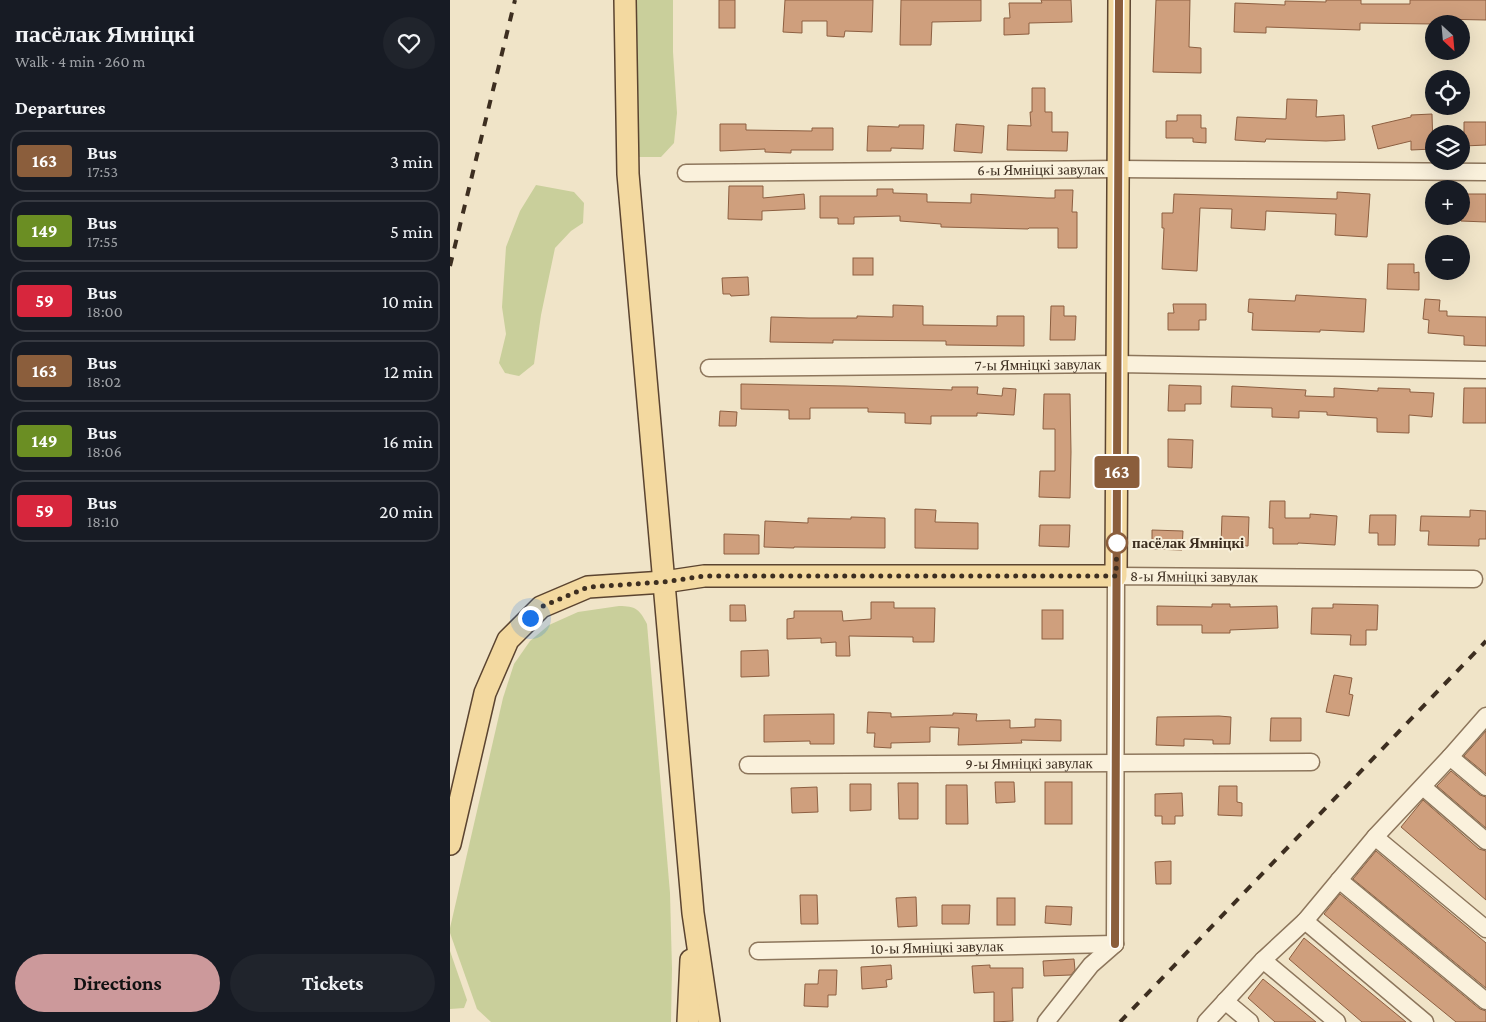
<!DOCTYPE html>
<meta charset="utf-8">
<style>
:root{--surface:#171b24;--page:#20242c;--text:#f1f3f6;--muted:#9ea1a6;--line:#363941;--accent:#cc999b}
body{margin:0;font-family:"Crimson Pro",serif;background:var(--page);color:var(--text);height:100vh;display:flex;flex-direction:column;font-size:19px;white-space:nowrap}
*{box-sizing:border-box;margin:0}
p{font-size:16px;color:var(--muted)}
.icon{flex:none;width:28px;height:28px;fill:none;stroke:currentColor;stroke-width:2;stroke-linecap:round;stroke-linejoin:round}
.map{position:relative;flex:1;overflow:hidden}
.side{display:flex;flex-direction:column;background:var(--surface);width:450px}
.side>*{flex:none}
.badge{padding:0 10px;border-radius:4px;font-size:18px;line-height:32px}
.needle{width:32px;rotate:154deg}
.fabs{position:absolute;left:975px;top:15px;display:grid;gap:10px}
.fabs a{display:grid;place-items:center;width:45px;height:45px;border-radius:50%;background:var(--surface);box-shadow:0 5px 20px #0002;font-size:25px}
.you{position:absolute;width:25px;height:25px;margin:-12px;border:4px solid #fff;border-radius:50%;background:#1a73e8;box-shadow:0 0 0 8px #1a73e833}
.map>.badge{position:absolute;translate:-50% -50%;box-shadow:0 0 0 2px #fff}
h2{padding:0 15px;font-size:19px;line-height:45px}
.round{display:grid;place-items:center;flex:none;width:52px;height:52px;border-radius:26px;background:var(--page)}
.summary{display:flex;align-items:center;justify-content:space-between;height:85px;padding:0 15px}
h1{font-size:24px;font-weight:700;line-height:38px}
.primary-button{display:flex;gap:10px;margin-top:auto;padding:10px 15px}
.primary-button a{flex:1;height:58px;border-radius:30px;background:var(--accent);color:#111;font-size:20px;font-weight:700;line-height:58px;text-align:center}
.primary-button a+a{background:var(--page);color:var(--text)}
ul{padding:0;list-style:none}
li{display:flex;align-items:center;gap:15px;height:62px;margin:0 10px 8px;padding:0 5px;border:2px solid var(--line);border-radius:15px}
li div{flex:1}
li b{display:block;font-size:19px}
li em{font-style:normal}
li .badge{min-width:55px;font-weight:700;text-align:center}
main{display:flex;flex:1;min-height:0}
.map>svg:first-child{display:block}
.green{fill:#c9cf9b}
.building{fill:#cf9f7d;stroke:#8d5f41}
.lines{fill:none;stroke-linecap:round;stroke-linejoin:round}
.minor-casing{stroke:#8d765c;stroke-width:19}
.major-casing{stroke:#5b4430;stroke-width:24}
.minor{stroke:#faf1dc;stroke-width:16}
.major{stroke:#f3d9a0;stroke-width:21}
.rail{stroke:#3d2e20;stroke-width:4;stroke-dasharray:9 9;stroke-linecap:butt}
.line-casing{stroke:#fff;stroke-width:11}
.line{stroke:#8b5e3c;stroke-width:8}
.walk{stroke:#3d2e20;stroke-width:5;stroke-dasharray:0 9}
.stop-dot{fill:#fff;stroke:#8b5e3c;stroke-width:2.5}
.labels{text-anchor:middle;stroke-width:4;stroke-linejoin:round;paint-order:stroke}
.street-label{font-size:15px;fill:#3d2e20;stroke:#f7eed8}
.stop-label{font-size:15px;font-weight:bold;fill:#3d2e20;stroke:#f7eed8;text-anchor:start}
</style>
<main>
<section class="side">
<div class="summary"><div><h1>пасёлак Ямніцкі</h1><p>Walk · 4 min · 260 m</p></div><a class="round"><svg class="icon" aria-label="heart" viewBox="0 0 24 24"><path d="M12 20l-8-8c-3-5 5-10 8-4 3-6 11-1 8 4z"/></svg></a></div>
<h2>Departures</h2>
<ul>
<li><span class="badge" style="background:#8b5e3c;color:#fff">163</span><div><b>Bus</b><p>17:53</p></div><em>3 min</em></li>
<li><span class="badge" style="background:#6b8e23;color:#fff">149</span><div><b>Bus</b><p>17:55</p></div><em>5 min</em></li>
<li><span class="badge" style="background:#d7263d;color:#fff">59</span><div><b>Bus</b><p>18:00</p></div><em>10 min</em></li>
<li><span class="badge" style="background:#8b5e3c;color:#fff">163</span><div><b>Bus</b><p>18:02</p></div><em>12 min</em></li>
<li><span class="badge" style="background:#6b8e23;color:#fff">149</span><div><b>Bus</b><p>18:06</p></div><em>16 min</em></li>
<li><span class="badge" style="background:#d7263d;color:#fff">59</span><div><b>Bus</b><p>18:10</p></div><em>20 min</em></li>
</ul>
<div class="primary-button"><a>Directions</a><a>Tickets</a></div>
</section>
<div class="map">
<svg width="1036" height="1022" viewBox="0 0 1036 1022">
<rect width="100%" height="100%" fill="#f0e4c8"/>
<g class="green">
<polygon points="177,0 223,0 223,52 227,113 224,143 211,157 188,157"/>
<polygon points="86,185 124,192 134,203 133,223 121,231 105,248 91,315 84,364 69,376 55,373 49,363 56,334 52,307 56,247 70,211"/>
<path d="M169,606C186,606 189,609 197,624L220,893L222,969L221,1022H41L27,1009L0,933V928L53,698L64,664L80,641L99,625L128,612Z"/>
<polygon points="0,951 17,1000 14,1008 0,1009"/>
</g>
<g class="building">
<rect x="269" y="0" width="16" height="28"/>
<polygon points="335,0 423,0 422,32 395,31 394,37 377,36 377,21 352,21 352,33 333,32"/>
<polygon points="451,0 531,0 531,21 482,22 481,45 450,45"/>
<polygon points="591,0 621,0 622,22 579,23 579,34 554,35 554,18 560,18 559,3 592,3"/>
<polygon points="706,0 740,0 739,47 751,48 751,73 703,72"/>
<polygon points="876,0 911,0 911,4 960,4 960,0 1036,0 1036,20 986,19 986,24 984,24 910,23 910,30 816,27 816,33 784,32 785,3 835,5 835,1 876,2"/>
<polygon points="582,88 595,88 595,112 602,112 602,132 618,132 617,151 557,150 558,125 581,126 580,112 582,112"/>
<polygon points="837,99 867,100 866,117 894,115 895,140 876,141 816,139 815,142 785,140 787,117 836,119"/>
<polygon points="982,114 983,149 961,150 961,141 928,149 922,126 961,117 961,115"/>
<polygon points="727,115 751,115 751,128 756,128 756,143 743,142 743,138 716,138 716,121 727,121"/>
<polygon points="1014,122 1036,122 1036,145 1014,146"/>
<polygon points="270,124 296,124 296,130 362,131 362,128 383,128 383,150 341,150 341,153 315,152 315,149 270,151"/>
<polygon points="506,124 534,126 532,153 504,151"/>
<polygon points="449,125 474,125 473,149 441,148 441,151 417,151 418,126 449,127"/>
<polygon points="279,186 313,186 313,198 354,194 355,209 312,211 312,220 278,219"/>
<polygon points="427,189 443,189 443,193 477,194 477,202 521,203 521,194 597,198 605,198 605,190 623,190 622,212 627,212 627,248 608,248 608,228 579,228 578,229 491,227 491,224 450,221 450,216 404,217 404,224 388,224 388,218 370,218 370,196 427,196"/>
<polygon points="887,192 920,194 917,237 885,235 886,214 816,211 815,230 781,228 782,209 750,208 747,271 712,269 714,228 712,228 712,213 723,213 724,194 887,199"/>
<polygon points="1011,194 1036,194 1036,222 1011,221"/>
<rect x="403" y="258" width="20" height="17"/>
<polygon points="938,264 964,264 964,273 969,272 969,290 937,289"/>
<polygon points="298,277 299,295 281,296 280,294 273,294 272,278"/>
<polygon points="846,295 916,299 914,332 870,330 870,332 802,330 803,313 798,312 799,299 845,301"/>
<polygon points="975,299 990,300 989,311 997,311 997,316 1036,317 1036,346 1014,345 1014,336 978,333 979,320 973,319"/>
<polygon points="723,304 756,304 756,320 749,320 749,330 718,330 718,313 724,313"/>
<polygon points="443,305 473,306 473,325 547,326 547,316 574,316 574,346 496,345 496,341 383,340 383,343 320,342 321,317 359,318 407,318 407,316 443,317"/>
<polygon points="601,306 614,306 614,316 626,316 625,340 600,340"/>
<polygon points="291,384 396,386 502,390 502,387 528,387 527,394 552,396 553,388 566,389 564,415 527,413 527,416 481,416 481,424 455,423 455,413 418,412 418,408 360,408 360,419 339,419 339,410 291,409"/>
<polygon points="719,385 751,386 751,404 735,404 735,411 718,411"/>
<polygon points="782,386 856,390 855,396 884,397 884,388 928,391 928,388 960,389 960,392 984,393 982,417 959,415 959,433 927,432 927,418 877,415 877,412 849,411 849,418 822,417 822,408 781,407"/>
<polygon points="1014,388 1036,388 1036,423 1013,423"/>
<polygon points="594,394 620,394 621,452 620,498 589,497 590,471 605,471 605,429 593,429"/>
<polygon points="270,411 287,412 286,426 269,426"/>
<polygon points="718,439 743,440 742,468 718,467"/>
<polygon points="820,501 835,501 835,518 860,518 860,514 887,516 885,545 848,543 848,544 823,544 823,528 819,528"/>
<polygon points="465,509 486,510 485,522 528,523 528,549 465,548"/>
<polygon points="1020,510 1036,511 1036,539 1029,539 1029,546 978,545 979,531 970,531 971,516 1020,517"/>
<polygon points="920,515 946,515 945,545 928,545 928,533 919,533"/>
<polygon points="772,516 799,517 798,546 771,545"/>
<polygon points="401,517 435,518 435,548 344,547 344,548 314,547 315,521 358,523 358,518 401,519"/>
<polygon points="590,525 620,525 619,547 589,546"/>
<polygon points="702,530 733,531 732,550 702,549"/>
<polygon points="274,534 309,535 309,554 274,554"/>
<polygon points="421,602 444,602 444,608 485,608 484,642 463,642 463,637 399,636 400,656 386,656 386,642 371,643 371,638 337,639 337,619 344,618 344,611 392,611 393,621 421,619"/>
<polygon points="762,604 780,604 780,607 827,606 828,628 780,630 780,633 752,633 752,625 707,625 707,606 762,607"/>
<polygon points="883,604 928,605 927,630 916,630 916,645 900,645 901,635 861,634 862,608 883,608"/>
<polygon points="280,605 295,605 296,621 280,621"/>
<rect x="592" y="610" width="21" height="29"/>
<polygon points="318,650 319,676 291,677 291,651"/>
<polygon points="884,675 902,678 899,694 903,695 899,716 876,712"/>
<polygon points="418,712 441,713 441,717 503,715 503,713 527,714 526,721 560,720 560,728 585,727 585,719 611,720 611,741 571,740 572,743 508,745 509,728 480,727 480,742 441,743 441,748 424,747 425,733 417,733"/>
<polygon points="384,714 384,744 360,744 360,741 314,742 314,715"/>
<polygon points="769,716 781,717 780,744 763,744 763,740 734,739 734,746 706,745 707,717"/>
<polygon points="821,718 851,718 851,741 820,741"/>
<polygon points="1036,731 1036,774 1014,756"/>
<polygon points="1001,771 1030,795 1036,797 1036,828 987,786"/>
<polygon points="545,782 564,782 565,802 546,803"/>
<rect x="595" y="782" width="27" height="42"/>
<polygon points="448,783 468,783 468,819 449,819"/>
<polygon points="400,784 421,784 421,810 400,811"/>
<polygon points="496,785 517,785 518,824 496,824"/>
<polygon points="769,786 787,786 787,802 792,803 792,816 768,815"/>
<polygon points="367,787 368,812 342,813 341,788"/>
<polygon points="732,793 733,816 725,816 725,824 712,824 712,816 705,816 705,794"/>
<polygon points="973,800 1029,849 1036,851 1036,900 951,827"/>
<polygon points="926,851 1036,943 1036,988 903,879"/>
<polygon points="721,861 721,884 706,884 705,862"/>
<polygon points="890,894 1030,1009 1036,1011 1036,1022 1006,1022 874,914"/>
<polygon points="350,895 367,895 368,924 351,924"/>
<polygon points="466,897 467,926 448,927 446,898"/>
<rect x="547" y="898" width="18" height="27"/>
<polygon points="492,905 520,905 519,924 492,924"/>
<polygon points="596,906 622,907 621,925 595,923"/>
<polygon points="854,938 956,1022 912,1022 839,959"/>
<polygon points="624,959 625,970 621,975 594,976 593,961"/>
<polygon points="441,965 442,979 436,980 437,987 412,989 411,967"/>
<polygon points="540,965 540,968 573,968 573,988 562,988 563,1021 544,1022 544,992 524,993 522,966"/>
<polygon points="369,970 387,970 386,995 378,995 378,1007 354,1006 355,984 368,984"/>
<polygon points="813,979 866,1022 825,1022 798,998"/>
</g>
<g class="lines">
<g class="minor-casing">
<g id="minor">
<path id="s1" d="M236,173L668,169L1036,172"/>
<path id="s2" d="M259,368L667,364L1036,370"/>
<polyline points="1000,757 1036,787"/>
<path id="s3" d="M298,765L861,762"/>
<polyline points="973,787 1036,841"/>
<polyline points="925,837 1036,929"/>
<polyline points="889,880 1036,1001"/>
<polyline points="855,921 975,1022"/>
<path id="s4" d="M665,944L666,576L1024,579"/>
<path id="s5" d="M308,951L665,944"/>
<polyline points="813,960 887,1022"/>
<polyline points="775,1001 800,1022"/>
<polyline points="596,1022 641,965 665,944"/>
<polyline points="756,1022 813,960 855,921 925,837 1000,757 1036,716"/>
</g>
</g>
<g class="major-casing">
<g id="major">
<polyline points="175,0 178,174 243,913 259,1022"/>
<polyline points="0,844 35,693 58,640 91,607 138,587 214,582 254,576 666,576 669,0"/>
<polyline points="238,1022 241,960"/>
</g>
</g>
<use href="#minor" class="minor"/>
<use href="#major" class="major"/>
<g class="rail">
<polyline points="0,266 65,0"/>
<polyline points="670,1022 1036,641"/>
</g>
</g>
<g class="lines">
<g class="line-casing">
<polyline id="line" points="665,944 669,0"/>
</g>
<use href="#line" class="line"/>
<polyline class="walk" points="80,618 91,607 138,587 214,582 254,576 666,576 667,538 667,543"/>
</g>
<circle class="stop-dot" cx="667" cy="543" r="10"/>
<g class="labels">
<g class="street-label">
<text dy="5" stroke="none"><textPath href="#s1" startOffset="355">6-ы Ямніцкі завулак</textPath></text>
<text dy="5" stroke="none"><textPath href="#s2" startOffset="329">7-ы Ямніцкі завулак</textPath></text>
<text dy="5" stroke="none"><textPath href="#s4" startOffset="446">8-ы Ямніцкі завулак</textPath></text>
<text dy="5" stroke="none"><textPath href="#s3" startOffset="281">9-ы Ямніцкі завулак</textPath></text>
<text dy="5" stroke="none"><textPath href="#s5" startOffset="179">10-ы Ямніцкі завулак</textPath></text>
</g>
<g class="stop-label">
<text x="682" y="548">пасёлак Ямніцкі</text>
</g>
</g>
</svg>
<div class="fabs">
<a><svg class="needle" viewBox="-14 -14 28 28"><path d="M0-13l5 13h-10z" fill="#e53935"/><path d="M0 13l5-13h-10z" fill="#9ea1a6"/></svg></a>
<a><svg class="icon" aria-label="locate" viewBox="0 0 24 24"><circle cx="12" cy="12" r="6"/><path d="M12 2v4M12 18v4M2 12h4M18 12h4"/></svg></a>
<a><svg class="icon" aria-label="layers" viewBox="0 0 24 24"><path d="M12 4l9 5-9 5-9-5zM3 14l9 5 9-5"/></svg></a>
<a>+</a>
<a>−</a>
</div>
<div class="you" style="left:80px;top:618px"></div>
<b class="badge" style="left:667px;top:472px;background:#8b5e3c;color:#fff">163</b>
</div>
</main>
